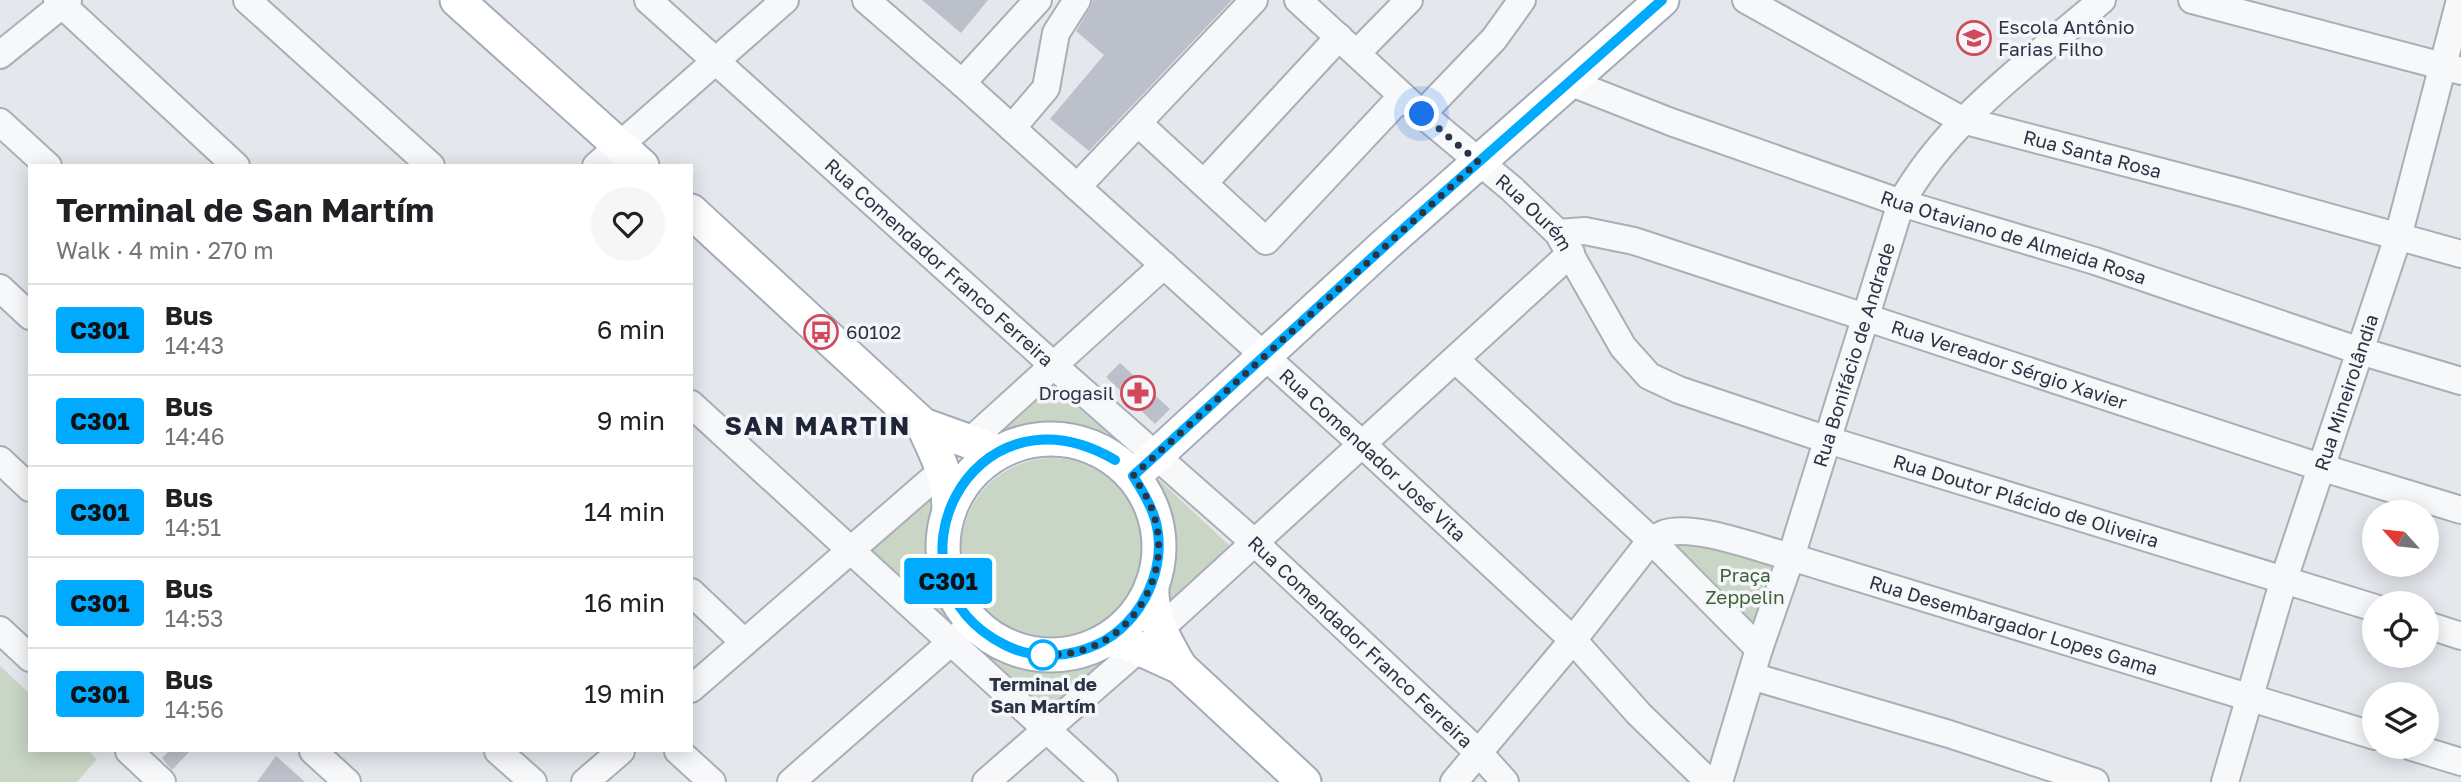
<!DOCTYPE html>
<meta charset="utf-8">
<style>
:root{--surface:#fff;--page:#f6f6f6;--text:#202124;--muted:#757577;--line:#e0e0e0}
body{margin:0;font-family:"Golos Text",sans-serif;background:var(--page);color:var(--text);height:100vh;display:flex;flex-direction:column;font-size:26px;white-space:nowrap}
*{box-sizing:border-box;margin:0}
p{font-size:23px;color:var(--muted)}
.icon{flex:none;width:38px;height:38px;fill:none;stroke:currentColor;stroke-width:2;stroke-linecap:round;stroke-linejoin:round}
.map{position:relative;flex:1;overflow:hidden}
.sheet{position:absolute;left:28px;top:164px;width:665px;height:588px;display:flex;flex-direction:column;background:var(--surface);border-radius:0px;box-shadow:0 4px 18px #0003}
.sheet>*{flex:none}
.badge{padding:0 14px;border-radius:5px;font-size:24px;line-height:46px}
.needle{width:46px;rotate:297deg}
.tools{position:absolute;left:2362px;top:500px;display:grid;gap:14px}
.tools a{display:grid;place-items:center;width:77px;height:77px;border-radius:50%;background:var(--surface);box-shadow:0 4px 18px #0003;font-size:35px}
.you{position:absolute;width:35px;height:35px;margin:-18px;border:5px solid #fff;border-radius:50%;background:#1a73e8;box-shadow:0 0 0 10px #1a73e833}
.map>.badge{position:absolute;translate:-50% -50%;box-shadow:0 0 0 4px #fff}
.round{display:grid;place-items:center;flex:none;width:74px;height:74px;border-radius:37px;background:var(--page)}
.head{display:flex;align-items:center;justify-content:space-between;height:119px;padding:0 28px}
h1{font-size:33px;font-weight:700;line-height:52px}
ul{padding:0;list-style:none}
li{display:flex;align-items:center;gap:21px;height:91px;padding:0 28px;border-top:2px solid var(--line)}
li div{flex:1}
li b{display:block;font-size:26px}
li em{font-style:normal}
li .badge{min-width:77px;font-weight:700;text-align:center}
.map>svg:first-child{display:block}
.green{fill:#c9d6c5}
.building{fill:#bbc0ca}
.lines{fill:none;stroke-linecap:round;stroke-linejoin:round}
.minor-casing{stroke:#a9aeb7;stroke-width:30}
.major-casing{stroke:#a3abb8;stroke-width:37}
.minor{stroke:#f7f8fa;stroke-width:26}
.major{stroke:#fff;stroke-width:33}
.line-casing{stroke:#fff;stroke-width:16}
.line{stroke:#0af;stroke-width:10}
.walk{stroke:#2b3445;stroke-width:7;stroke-dasharray:0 12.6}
.stop-dot{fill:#fff;stroke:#0af;stroke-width:3.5}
.labels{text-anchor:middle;stroke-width:7;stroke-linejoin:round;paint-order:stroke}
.poi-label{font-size:19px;fill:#2b3445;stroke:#f4f6f9;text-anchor:start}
.street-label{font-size:19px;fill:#2b3445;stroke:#f4f6f9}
.park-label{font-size:19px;fill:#3f6138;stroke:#f4f6f9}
.stop-label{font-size:19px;font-weight:bold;fill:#2b3445;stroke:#f4f6f9}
.district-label{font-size:26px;font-weight:bold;letter-spacing:2px;fill:#1d2536;stroke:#f4f6f9}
</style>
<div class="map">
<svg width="2461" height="782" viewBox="0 0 2461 782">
<rect width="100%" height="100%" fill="#e4e7ec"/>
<g class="green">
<path d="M1051,383L1125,449L1127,453L1124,454C1076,426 1043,427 992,445L985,439Z"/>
<circle cx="1053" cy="550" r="92"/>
<path d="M1154,478H1157L1232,548L1167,609C1166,594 1167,584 1170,570C1175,539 1167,509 1151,483Z"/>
<path d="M931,494L942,498C938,523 931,550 936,576C939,589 945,600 949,613L944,618H941L869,552L871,546Z"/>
<polygon points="1673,544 1705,545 1775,568 1757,631"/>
<path d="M977,643C986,647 993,652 1001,656C1044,674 1076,666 1117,652L1047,715L974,646Z"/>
<polygon points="0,666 30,694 30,751 89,751 97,759 77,782 0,782"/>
</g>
<g class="building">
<polygon points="922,0 988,0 961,33"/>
<polygon points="1093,0 1232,0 1089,151 1050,119 1104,55 1076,31 1090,8"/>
<polygon points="1120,363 1170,409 1155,424 1106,377"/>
<polygon points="169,751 190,751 172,770 162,758"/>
<polygon points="276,756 305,782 257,782"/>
</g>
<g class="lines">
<g class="minor-casing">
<g id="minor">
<polyline points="57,0 236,166"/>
<polyline points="247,0 431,166"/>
<path id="s1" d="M648,0L1053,365L1255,543L1479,753L1505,782"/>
<path id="s2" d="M866,0L962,83L1362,444L1573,640L1639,714L1709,782"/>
<path id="s3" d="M1298,0L1422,114L1512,189L1558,233L1623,347L1649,376L1679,390L1828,440L2375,608"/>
<path id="s4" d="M1746,0L1962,120L2242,193L2461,254"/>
<polyline points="2192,0 2461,71"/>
<polyline points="1357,53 1409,0"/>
<polyline points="0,55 68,0"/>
<path id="s5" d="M1569,82L1671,122L1901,203L2095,261L2360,351L2461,381"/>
<polyline points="962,83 1038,0"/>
<polyline points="1422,114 1494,39 1522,0"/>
<polyline points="0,122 48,166"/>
<polyline points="1138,123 1266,241 1402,96"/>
<polyline points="1012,128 1046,88 1056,33 1077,0"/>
<polyline points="596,166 785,0"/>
<polyline points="1204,183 1339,37"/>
<polyline points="1077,187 1254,0"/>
<path id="s6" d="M1558,233L1585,231L1634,241L2320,467L2461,510"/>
<polyline points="0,288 30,316"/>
<polyline points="1456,360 1651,540 1759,649"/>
<polyline points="691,404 1104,782"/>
<polyline points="969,442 1164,265"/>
<polyline points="0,460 30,488"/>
<polyline points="691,592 744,642"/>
<polyline points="2427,625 2461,636"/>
<polyline points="1160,629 1571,253"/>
<polyline points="0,630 30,658"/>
<polyline points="1751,676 1949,734 2095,782"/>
<polyline points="691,689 944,469"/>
<polyline points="2412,747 2461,762"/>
<polyline points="129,751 162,782"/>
<polyline points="313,751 347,782"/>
<polyline points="498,751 533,782"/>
<polyline points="678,751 712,782"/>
<polyline points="585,782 621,751"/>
<polyline points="791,782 973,623"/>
<polyline points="986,782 1140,648"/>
<path id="s7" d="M1454,782L1573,640L1651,540C1656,538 1661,535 1666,533C1696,524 1760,549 1791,557L2375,736"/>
<path id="s8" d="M1719,782L1759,649L1791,557L1901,203C1948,119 2030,62 2102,0"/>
<path id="s9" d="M2225,782L2284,579L2398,237L2460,0"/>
</g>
</g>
<g class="major-casing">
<g id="major">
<polyline points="457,0 642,166"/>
<path d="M691,211L923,425C937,456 949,476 949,511"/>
<polyline points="923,425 998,452"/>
<circle cx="1051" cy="547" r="108"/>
<polyline points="1134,476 1385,245 1662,0"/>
<path d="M1152,585C1150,616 1165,641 1180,667"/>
<polyline points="1108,639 1127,643 1180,667 1304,782"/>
</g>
</g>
<use href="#minor" class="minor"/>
<use href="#major" class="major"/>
</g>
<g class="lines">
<g class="line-casing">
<path id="line" d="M1115,460C969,375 873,580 1005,645C1035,660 1068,658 1098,644C1142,623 1169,567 1155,519C1150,503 1142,490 1133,476L1422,212L1662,0"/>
</g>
<use href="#line" class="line"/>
<path class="walk" d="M1043,655H1038C1054,655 1070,655 1086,649C1137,632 1170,572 1155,519C1151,503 1143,490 1133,476L1478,162L1422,114"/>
</g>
<defs>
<g id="school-ring" transform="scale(1.75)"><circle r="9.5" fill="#f4f6f9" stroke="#d1495b" stroke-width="1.5"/><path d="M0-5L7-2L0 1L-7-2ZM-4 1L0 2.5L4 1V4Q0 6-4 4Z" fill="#d1495b"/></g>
<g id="bus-ring" transform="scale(1.75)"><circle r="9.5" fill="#f4f6f9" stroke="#d1495b" stroke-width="1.5"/><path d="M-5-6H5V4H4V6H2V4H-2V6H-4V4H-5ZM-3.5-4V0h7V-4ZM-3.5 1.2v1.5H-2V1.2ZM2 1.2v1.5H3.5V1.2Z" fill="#d1495b"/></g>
<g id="pharmacy-ring" transform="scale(1.75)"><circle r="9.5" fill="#f4f6f9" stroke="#d1495b" stroke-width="1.5"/><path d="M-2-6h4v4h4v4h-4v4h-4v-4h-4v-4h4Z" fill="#d1495b"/></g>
</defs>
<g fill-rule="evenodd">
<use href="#school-ring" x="1974" y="38"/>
<use href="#bus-ring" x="821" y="332"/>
<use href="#pharmacy-ring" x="1138" y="393"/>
</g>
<circle class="stop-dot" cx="1043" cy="655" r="14"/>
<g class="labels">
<g class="poi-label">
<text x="1998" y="34">Escola Antônio<tspan x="1998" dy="22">Farias Filho</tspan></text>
<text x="846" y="339">60102</text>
<text x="1114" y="400" text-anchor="end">Drogasil</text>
</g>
<g class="street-label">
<text dy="7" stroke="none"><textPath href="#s4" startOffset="382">Rua Santa Rosa</textPath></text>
<text dy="7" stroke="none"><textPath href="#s3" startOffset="318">Rua Ourém</textPath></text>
<text dy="7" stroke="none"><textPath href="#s5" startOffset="471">Rua Otaviano de Almeida Rosa</textPath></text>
<text dy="7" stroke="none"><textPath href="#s1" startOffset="392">Rua Comendador Franco Ferreira</textPath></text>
<text dy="7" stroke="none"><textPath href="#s8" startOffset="448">Rua Bonifácio de Andrade</textPath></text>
<text dy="7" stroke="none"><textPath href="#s6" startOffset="472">Rua Vereador Sérgio Xavier</textPath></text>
<text dy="7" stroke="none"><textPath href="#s9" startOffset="408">Rua Mineirolândia</textPath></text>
<text dy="7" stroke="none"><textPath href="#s2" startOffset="681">Rua Comendador José Vita</textPath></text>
<text dy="7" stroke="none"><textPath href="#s3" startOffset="917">Rua Doutor Plácido de Oliveira</textPath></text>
<text dy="7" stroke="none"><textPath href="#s7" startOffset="690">Rua Desembargador Lopes Gama</textPath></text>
<text dy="7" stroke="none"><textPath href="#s1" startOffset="959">Rua Comendador Franco Ferreira</textPath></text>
</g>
<g class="park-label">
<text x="1745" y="582">Praça<tspan x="1745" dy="22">Zeppelin</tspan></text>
</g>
<g class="stop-label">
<text x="1043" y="691">Terminal de<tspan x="1043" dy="22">San Martím</tspan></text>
</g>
<g class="district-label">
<text x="818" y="435">SAN MARTIN</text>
</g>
</g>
</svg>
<div class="tools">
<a><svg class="needle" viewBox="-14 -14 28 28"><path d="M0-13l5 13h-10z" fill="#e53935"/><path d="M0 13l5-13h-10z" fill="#757577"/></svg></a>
<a><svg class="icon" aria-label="locate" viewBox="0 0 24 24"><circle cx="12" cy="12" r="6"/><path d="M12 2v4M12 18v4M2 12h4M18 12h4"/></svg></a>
<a><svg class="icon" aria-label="layers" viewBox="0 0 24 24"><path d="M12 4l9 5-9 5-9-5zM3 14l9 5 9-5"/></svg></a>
</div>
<div class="you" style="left:1422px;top:114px"></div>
<b class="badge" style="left:948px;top:581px;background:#0af;color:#111">C301</b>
<section class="sheet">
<div class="head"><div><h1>Terminal de San Martím</h1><p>Walk · 4 min · 270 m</p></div><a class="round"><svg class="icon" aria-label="heart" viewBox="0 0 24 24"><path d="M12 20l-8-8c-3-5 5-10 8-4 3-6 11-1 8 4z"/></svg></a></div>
<ul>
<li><span class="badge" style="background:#0af;color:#111">C301</span><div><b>Bus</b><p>14:43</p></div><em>6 min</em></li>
<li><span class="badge" style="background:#0af;color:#111">C301</span><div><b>Bus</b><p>14:46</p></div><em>9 min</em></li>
<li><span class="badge" style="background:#0af;color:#111">C301</span><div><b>Bus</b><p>14:51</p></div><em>14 min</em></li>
<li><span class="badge" style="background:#0af;color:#111">C301</span><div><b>Bus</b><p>14:53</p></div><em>16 min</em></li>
<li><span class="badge" style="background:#0af;color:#111">C301</span><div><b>Bus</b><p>14:56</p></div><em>19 min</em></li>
</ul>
</section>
</div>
